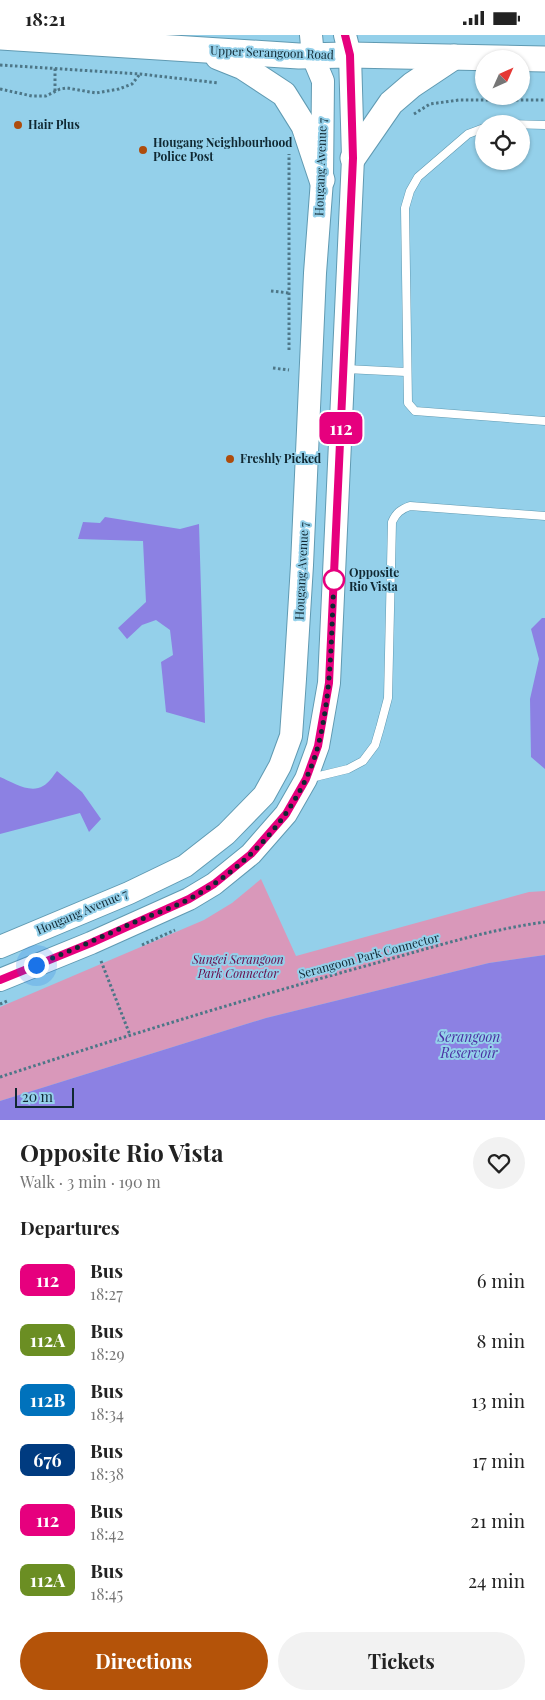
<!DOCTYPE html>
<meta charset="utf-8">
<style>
:root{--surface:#fff;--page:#f2f2f2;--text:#222;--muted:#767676;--accent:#b45309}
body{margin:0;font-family:"Playfair Display",serif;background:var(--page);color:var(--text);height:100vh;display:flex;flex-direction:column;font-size:19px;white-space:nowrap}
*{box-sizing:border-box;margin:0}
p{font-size:16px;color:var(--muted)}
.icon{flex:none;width:28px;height:28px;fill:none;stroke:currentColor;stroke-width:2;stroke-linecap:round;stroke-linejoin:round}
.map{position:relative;height:1085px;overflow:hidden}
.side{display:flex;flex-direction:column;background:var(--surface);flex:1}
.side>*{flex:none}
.badge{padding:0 10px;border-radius:8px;font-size:18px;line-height:32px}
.needle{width:32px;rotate:45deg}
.tools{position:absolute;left:475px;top:15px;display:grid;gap:10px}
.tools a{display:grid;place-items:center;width:55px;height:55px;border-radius:50%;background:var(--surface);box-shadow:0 1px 4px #0004;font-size:25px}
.scale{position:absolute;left:15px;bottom:12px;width:59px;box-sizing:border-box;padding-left:5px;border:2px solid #102832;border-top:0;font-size:14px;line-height:18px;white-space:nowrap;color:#102832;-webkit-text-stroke:4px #94d0ea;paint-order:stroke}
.you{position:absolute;width:25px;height:25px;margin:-12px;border:4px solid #fff;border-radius:50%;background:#1a73e8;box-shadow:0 0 0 8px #1a73e833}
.map>.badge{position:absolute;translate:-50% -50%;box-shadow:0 0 0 2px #fff}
h2{padding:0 20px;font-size:19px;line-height:45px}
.round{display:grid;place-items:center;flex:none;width:52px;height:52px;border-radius:26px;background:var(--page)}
.overview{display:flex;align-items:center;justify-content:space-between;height:85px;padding:0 20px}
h1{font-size:24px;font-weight:700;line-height:38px}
.button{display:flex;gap:10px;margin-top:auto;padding:10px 20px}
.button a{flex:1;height:58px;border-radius:30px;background:var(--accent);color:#fff;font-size:20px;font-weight:700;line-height:58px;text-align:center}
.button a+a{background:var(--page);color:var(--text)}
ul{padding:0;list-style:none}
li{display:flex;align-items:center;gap:15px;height:60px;padding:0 20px}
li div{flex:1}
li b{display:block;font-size:19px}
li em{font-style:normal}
li .badge{min-width:55px;font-weight:700;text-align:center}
.status{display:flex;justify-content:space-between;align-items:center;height:35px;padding:0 25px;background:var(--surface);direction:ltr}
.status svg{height:14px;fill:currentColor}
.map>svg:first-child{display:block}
.green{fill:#d998ba}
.water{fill:#8c81e3}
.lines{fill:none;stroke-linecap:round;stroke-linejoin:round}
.lane-casing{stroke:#609ab2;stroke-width:9}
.secondary-casing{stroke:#609ab2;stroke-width:24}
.primary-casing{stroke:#609ab2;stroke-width:27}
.path{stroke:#4d7687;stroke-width:3;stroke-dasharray:2.5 2.5;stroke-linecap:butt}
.lane{stroke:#fff;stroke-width:8}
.secondary{stroke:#fff;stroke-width:22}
.primary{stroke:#fff;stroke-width:25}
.line-casing{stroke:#fff;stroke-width:11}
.line{stroke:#e6007e;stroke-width:8}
.walk{stroke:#102832;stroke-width:5;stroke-dasharray:0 9}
.poi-dot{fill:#ae4c0c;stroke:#94d0ea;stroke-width:2}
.stop-dot{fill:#fff;stroke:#e6007e;stroke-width:2.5}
.labels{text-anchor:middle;stroke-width:4;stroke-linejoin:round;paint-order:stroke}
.street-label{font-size:12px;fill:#102832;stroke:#94d0ea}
.poi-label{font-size:12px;font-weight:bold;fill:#102832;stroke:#94d0ea;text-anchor:start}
.stop-label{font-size:12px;font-weight:bold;fill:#102832;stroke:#94d0ea;text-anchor:start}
.park-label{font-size:12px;font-style:italic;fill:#670847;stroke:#94d0ea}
.water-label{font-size:14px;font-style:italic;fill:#4a30a2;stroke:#94d0ea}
</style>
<div class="status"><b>18:21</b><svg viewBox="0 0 49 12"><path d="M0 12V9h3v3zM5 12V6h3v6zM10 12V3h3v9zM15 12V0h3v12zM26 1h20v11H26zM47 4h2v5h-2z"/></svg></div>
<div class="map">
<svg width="545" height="1085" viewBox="0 0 545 1085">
<rect width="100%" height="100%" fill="#94d0ea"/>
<polygon class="green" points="261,844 296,921 529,857 545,856 545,920 489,928 266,983 0,1066 0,972 204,885 232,868"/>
<g class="water">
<polygon points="105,482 180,494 199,489 205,688 166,677 161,627 173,620 170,595 156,585 142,590 127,604 118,593 146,567 143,506 78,504 83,487 100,488"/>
<polygon points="542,583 545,583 545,734 531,722 530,664 539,624 531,594"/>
<path d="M57,736L82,757L101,784L89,797L80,778L0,799V742C12,747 30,759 43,751C49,748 53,741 57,736Z"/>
<polygon points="545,920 545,1085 0,1085 0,1066 266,983 489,928"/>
</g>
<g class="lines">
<g class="lane-casing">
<g id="lane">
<polyline points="507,89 545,90"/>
<polyline points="484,93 468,99 418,142 410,156 405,173 408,368 415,376 545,386"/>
<polyline points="346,334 406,337"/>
<path d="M311,743L348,734L363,726L375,710L380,693L388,663L392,487C396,478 401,474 410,471L545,481"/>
</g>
</g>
<g class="secondary-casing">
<g id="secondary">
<polyline points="0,912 129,858 185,831 226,799 264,760 280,731 291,701 295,644 302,530 315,238 322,145 323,46 313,22 311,0"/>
<polyline points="0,945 91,908 189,864 214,849 251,819 286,779 306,744 318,711 329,648 353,123 350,20 345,0"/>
</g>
</g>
<g class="primary-casing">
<g id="primary">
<polyline points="0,2 299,21 350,20 545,24"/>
<polyline points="218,22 243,32 284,59 304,91 322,145"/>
<polyline points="353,123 391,68 412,50 454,22"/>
</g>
</g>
<g class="path">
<polyline points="0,30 140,39 219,48"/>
<polyline points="0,54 32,61 46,61 60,54 67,53 96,58 119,54 132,49 140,39"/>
<polyline points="55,56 55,32"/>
<polyline points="414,79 430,69 459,65 545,65"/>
<polyline points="271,256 289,258"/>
<polyline points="289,315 289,119"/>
<polyline points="273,333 289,335"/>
<polyline points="142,910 175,895"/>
<polyline points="101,926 130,1000"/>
<polyline points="0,969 7,966"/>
<path d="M0,1042C122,1002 245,964 369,930C427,914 485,895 545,887"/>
</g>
<use href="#lane" class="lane"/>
<use href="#secondary" class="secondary"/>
<use href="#primary" class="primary"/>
</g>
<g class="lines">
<g class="line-casing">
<polyline id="line" points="0,945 91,908 189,864 214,849 251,819 286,779 306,744 318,711 329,648 353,123 350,20 345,0"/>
</g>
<use href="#line" class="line"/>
<path class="walk" d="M36,930C70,916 104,901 137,886C159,877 183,869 203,856C255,824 302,771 318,711C332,657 331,600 334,545"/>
</g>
<g class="poi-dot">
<circle cx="18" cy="90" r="5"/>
<circle cx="143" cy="115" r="5"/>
<circle cx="230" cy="424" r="5"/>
</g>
<circle class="stop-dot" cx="334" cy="545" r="10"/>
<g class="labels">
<g class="street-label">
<text transform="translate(272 18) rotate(2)" y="4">Upper Serangoon Road</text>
<text transform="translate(321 132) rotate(-88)" y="4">Hougang Avenue 7</text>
<text transform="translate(302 536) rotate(-87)" y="4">Hougang Avenue 7</text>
<text transform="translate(82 877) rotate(-23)" y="4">Hougang Avenue 7</text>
<text transform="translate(369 921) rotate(-15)" y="4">Serangoon Park Connector</text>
</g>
<g class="poi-label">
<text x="28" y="94">Hair Plus</text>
<text x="153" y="112">Hougang Neighbourhood<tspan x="153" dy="14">Police Post</tspan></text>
<text x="240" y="428">Freshly Picked</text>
</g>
<g class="stop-label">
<text x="349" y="542">Opposite<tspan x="349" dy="14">Rio Vista</tspan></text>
</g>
<g class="park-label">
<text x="238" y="929">Sungei Serangoon<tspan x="238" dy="14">Park Connector</tspan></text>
</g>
<g class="water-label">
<text x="469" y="1007">Serangoon<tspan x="469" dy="16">Reservoir</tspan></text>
</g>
</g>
</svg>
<div class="tools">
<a><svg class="needle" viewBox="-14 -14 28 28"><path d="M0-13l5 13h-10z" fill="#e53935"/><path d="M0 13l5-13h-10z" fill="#767676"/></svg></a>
<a><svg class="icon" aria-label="locate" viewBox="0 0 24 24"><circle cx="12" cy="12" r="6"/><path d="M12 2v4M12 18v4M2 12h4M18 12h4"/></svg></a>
</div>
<div class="scale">20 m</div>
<div class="you" style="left:36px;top:930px"></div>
<b class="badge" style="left:341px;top:393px;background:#e6007e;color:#fff">112</b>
</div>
<section class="side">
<div class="overview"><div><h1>Opposite Rio Vista</h1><p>Walk · 3 min · 190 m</p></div><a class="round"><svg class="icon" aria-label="heart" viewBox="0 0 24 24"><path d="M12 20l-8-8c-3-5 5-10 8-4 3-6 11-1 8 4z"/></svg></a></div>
<h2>Departures</h2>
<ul>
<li><span class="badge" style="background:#e6007e;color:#fff">112</span><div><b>Bus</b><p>18:27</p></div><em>6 min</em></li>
<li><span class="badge" style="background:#6b8e23;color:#fff">112A</span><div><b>Bus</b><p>18:29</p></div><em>8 min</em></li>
<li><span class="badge" style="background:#0072bc;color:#fff">112B</span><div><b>Bus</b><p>18:34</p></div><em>13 min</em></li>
<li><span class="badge" style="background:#003b80;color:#fff">676</span><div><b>Bus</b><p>18:38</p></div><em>17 min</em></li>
<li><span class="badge" style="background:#e6007e;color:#fff">112</span><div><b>Bus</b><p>18:42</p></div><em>21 min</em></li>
<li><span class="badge" style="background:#6b8e23;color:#fff">112A</span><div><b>Bus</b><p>18:45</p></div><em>24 min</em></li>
</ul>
<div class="button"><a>Directions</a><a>Tickets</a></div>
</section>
